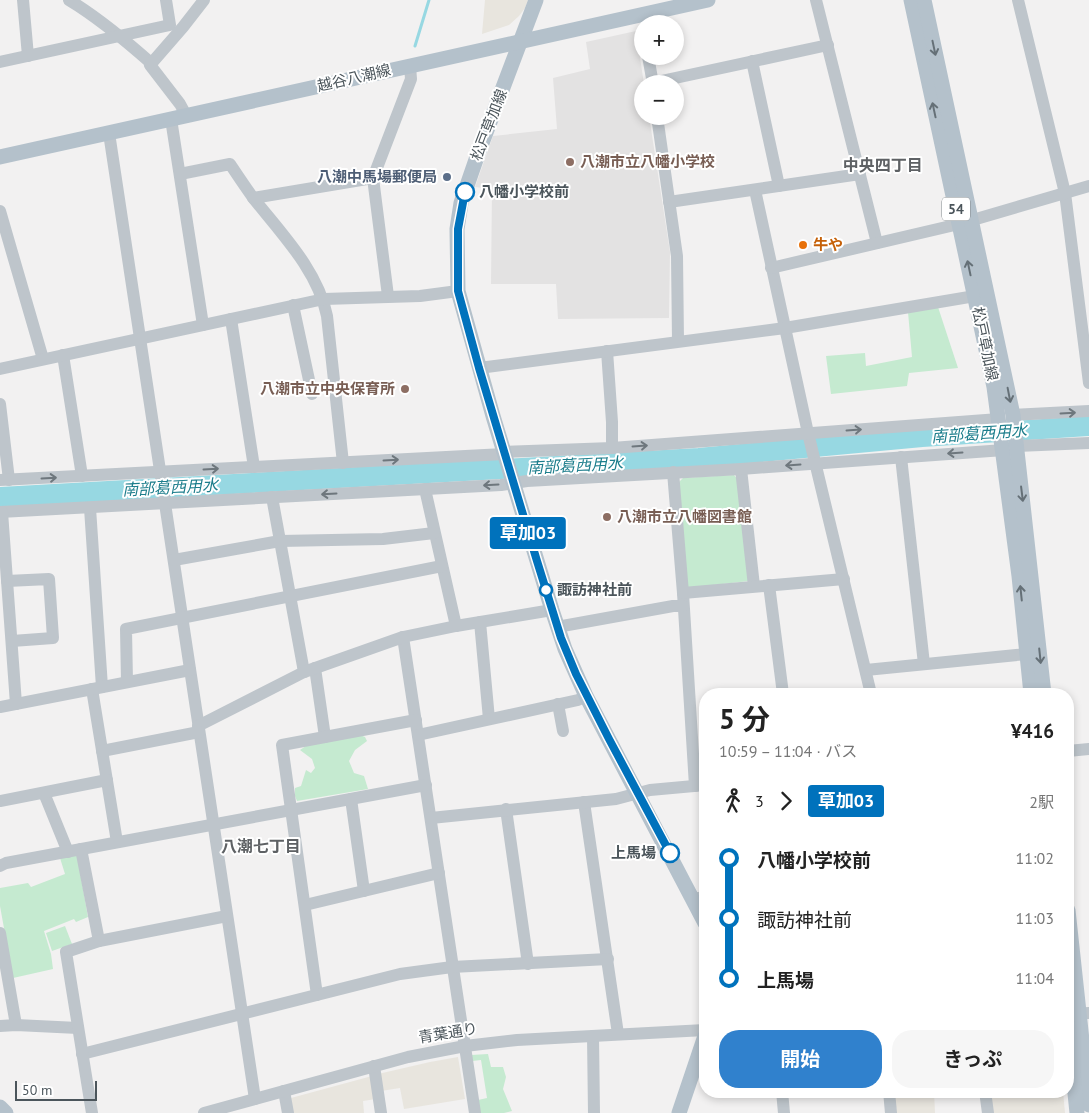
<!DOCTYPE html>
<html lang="ja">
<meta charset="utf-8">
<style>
:root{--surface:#fff;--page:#f6f6f6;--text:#222;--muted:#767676;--accent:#3081cd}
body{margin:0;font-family:"PT Sans","Noto Sans JP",sans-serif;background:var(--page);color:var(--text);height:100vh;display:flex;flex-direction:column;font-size:19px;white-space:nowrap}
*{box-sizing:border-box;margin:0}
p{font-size:16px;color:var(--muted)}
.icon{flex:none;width:28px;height:28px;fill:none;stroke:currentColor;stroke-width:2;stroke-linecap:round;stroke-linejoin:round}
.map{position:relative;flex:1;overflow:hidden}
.drawer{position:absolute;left:699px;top:688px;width:375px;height:410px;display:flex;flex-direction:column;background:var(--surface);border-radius:20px;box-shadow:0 2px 8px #0003}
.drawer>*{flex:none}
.badge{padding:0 10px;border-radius:4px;font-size:18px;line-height:32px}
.fabs{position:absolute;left:634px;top:15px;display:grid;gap:10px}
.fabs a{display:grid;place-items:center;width:50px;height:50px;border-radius:50%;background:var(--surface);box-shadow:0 2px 8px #0003;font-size:25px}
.scale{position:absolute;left:15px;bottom:12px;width:82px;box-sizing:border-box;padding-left:5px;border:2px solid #4b555b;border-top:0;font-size:14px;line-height:18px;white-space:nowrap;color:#4b555b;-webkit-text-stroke:4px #fff;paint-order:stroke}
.map>.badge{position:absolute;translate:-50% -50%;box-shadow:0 0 0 2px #fff}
.legs{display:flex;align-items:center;gap:8px;height:55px;padding:0 20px;font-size:16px}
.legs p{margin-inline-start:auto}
.overview{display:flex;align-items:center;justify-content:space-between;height:85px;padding:0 20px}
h1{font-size:28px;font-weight:700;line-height:38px}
.action{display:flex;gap:10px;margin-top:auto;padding:10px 20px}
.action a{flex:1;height:58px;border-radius:20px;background:var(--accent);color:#fff;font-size:20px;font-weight:700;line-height:58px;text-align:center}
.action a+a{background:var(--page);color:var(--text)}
ul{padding:0 20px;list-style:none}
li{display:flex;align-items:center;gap:18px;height:60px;font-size:19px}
li i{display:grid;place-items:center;width:8px;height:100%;margin:0 6px;background:currentColor}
li i::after{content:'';width:12px;height:12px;margin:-6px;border:4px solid;border-radius:50%;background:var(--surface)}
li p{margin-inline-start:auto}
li:first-child i{background:linear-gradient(#0000 50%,currentColor 0)}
li:last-child i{background:linear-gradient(currentColor 50%,#0000 0)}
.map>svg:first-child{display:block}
.commercial{fill:#e8e5de}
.education{fill:#e3e2e2}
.green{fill:#c5ead0}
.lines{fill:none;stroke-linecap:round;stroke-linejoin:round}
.stream{stroke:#97d8e2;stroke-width:3}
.river{stroke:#97d8e2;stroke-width:20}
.minor{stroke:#bec5cb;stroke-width:12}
.major{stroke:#b4c1cb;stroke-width:15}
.oneway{stroke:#657077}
.oneway2{stroke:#6e777d}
.line-1-casing{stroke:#fff;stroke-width:11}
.line-1{stroke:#0072bc;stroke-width:8}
.education-dot{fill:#8d6e63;stroke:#fff;stroke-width:2}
.service-dot{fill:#5c6f8a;stroke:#fff;stroke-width:2}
.stop-1-dot{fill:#fff;stroke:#0072bc;stroke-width:2.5}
.food-dot{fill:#e8710a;stroke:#fff;stroke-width:2}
.labels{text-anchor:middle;stroke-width:4;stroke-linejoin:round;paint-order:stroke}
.shield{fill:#fff;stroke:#81888c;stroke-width:1}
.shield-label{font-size:14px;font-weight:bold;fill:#4b555b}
.street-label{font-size:15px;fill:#4b555b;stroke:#fff}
.education-label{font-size:15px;font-weight:bold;fill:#785e54;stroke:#fff;text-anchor:start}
.service-label{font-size:15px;font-weight:bold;fill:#4e5e75;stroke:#fff;text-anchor:end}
.stop-label{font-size:15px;font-weight:bold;fill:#4b555b;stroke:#fff;text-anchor:start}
.food-label{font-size:15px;font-weight:bold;fill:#c56008;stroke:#fff;text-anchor:start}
.neighbourhood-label{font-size:16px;font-weight:bold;fill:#5e6164;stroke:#fff}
.water-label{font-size:16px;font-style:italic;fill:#1d7e8c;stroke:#fff}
</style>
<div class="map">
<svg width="1089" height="1113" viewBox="0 0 1089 1113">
<rect width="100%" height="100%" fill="#f2f1f1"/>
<g class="commercial">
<polygon points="485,0 528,0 525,8 519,16 509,25 482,34"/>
<polygon points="458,1057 465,1099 404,1109 400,1088 381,1091 378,1074 430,1062"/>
<polygon points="372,1076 376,1099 363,1101 364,1113 293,1113 291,1098"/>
<polygon points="894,1091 934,1091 935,1113 895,1113"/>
<polygon points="990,1091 1063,1091 1065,1113 992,1113"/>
</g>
<polygon class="education" points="636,31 644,84 642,84 642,116 649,116 670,252 669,318 558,319 556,284 491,284 492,189 475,187 493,136 557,129 553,78 590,69 586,42"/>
<g class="green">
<polygon points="938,307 958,368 909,373 907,386 831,394 826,356 865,353 866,366 912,357 908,312"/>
<polygon points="734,475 738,480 749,581 687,588 679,482 683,478"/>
<polygon points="360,735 365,737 367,741 355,750 349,761 354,773 364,776 368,789 297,801 295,796 295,788 301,786 306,770 311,773 315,768 312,759 300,750 306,746"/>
<polygon points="77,855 88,917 76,922 74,919 44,931 51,954 53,969 13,978 0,906 0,888 28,883 31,887 65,874 60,858"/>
<polygon points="65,926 72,944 52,951 46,933"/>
<polygon points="488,1054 491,1067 503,1067 506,1077 503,1089 512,1111 504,1113 480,1113 478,1100 487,1098 481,1060 472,1061 471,1055"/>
</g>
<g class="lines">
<polyline class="stream" points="415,46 429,0"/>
<polyline class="river" points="0,497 699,458 922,437 1089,426"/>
<g class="minor">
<polyline points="23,0 28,56"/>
<path d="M69,0C99,18 125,40 151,63"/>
<polyline points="816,0 877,243"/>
<polyline points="1018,0 1065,193 1089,383"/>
<polyline points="648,56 653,84"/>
<polyline points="752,61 779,186"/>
<polyline points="0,62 170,25 166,0"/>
<polyline points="652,83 828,45"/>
<polyline points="186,115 180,104 150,65 183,27 204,0"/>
<polyline points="657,116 677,256 678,341"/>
<polyline points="171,119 203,325"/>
<polyline points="109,133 255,1099"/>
<path d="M180,174L230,164C238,176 246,188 254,199C282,234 318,271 327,316L343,463"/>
<polyline points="755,190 808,433 871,694"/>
<polyline points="253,198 373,178"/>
<polyline points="669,202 860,174"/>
<polyline points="0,211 43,359"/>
<polyline points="771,268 959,224 1089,186"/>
<polyline points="388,296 373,178 411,79 410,66"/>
<polyline points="293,305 312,394"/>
<polyline points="231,319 254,467"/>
<polyline points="607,351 612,422 612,448"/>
<polyline points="63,355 82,476"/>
<polyline points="479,368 785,328 975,296"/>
<polyline points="0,369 324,299 420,296 458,291"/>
<polyline points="0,404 9,480"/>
<polyline points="1013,415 1089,411"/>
<polyline points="1017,446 1089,443"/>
<polyline points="504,452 612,448 999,419"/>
<polyline points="901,457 924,664"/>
<polyline points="741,469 754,586"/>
<polyline points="673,472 683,593 695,786"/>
<polyline points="0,480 504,454"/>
<polyline points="425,489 456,626"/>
<polyline points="272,497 304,672"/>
<polyline points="90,508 102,687"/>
<polyline points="0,512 501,485 527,481 741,469 1004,450"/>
<polyline points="2,512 16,704"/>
<polyline points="174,560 280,541 383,539 434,533"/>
<polyline points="7,581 49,579 53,638 12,641"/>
<polyline points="769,585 783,694"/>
<polyline points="683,593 844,579"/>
<polyline points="480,622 489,719"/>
<polyline points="557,627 673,606 683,606"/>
<polyline points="403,637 475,1113"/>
<polyline points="315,668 325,737"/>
<polyline points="866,670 1027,654"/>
<polyline points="127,682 126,629 442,566"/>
<polyline points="92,689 117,842"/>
<polyline points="558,704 563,731"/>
<polyline points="0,707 190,670"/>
<polyline points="198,726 304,672 403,637 456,626 552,610"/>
<polyline points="418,735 578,700 586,696"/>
<polyline points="102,751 199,732"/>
<polyline points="1068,751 1089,749"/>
<polyline points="44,793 68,852"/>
<polyline points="351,799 364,891"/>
<polyline points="0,801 107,780"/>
<polyline points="584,802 618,1034"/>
<polyline points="506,809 528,964"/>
<polyline points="431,818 616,799 650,790 705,785"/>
<polyline points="81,849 99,941"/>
<polyline points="0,866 6,863 426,785"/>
<polyline points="693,899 705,897"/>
<polyline points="305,905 439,873"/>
<polyline points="0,933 16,1025"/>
<polyline points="317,995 282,745 416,720"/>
<polyline points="1068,1014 1089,1013"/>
<polyline points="0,1026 16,1025 78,1028"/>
<polyline points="593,1036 594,1113"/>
<polyline points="82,1054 400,974 452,967 608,959"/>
<polyline points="374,1066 381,1113"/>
<polyline points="284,1091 288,1113"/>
<polyline points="782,1091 784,1113"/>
<polyline points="889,1091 891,1113"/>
<polyline points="985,1091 988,1113"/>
<polyline points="92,1113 66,952 99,941 227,916"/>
<polyline points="204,1113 408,1057 465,1046 517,1040 705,1030"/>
</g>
<g class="major">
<polyline points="536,0 479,151 461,203 457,229 458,291 493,416 552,610 565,649 586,696 705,923"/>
<polyline points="911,0 994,387 1019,576 1031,694"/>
<polyline points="924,0 1013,415 1044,694"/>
<polyline points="0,157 708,0"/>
<polyline points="1068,910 1089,1105"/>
<polyline points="1068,1025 1077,1113"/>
<polyline points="0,1107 6,1113"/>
<polyline points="679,1113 705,1036"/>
</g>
</g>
<defs><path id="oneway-shaft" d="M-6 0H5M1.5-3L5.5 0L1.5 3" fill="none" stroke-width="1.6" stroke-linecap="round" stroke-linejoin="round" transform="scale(1.25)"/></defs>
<g class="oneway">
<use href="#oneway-shaft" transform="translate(934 48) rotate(78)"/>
<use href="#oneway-shaft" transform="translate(934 110) rotate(-102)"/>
<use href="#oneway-shaft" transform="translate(969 268) rotate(-102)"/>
<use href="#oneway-shaft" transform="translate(1009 395) rotate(79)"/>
<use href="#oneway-shaft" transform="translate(1022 494) rotate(83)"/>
<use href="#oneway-shaft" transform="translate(1021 593) rotate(-96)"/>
<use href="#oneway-shaft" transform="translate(1040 656) rotate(84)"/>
</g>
<g class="oneway2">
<use href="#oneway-shaft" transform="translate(1068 413) rotate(-3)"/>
<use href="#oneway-shaft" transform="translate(854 430) rotate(-4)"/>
<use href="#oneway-shaft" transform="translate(640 446) rotate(-4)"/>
<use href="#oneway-shaft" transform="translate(955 453) rotate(176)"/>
<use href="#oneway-shaft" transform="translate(391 460) rotate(-3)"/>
<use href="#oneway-shaft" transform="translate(793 465) rotate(176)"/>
<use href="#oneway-shaft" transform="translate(211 469) rotate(-3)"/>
<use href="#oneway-shaft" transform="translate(49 478) rotate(-3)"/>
<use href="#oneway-shaft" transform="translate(491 485) rotate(177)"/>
<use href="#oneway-shaft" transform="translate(329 494) rotate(177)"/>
</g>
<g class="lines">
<g class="line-1-casing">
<polyline id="line-1" points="465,192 458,229 458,291 479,368 537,561 561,638 576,674 609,739 670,853"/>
</g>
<use href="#line-1" class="line-1"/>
</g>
<g class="education-dot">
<circle cx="570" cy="162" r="5"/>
<circle cx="405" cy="389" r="5"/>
<circle cx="607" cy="517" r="5"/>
</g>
<circle class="service-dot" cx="447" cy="177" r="5"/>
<g class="stop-1-dot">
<circle cx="465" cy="192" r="9"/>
<circle cx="546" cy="590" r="6"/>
<circle cx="670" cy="853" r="9"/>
</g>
<circle class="food-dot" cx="803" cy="245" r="5"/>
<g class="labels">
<rect class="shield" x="942" y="197.5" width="28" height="23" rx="4"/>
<g class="shield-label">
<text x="956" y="214">54</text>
</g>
<g class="street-label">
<text transform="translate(354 78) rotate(-13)" y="5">越谷八潮線</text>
<text transform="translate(489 125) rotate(-69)" y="5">松戸草加線</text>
<text transform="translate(985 344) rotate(78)" y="5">松戸草加線</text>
<text transform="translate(448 1033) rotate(-9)" y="5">青葉通り</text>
</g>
<g class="education-label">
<text x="580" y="167">八潮市立八幡小学校</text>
<text x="395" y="394" text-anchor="end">八潮市立中央保育所</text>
<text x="617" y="522">八潮市立八幡図書館</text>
</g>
<g class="service-label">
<text x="437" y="182">八潮中馬場郵便局</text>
</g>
<g class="stop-label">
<text x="479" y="197">八幡小学校前</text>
<text x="557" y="595">諏訪神社前</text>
<text x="656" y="858" text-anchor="end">上馬場</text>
</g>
<g class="food-label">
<text x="813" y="250">牛や</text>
</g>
<g class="neighbourhood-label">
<text x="883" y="171">中央四丁目</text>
<text x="261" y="852">八潮七丁目</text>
</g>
<g class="water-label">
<text transform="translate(979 433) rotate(-4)" y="6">南部葛西用水</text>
<text transform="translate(575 465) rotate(-3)" y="6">南部葛西用水</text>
<text transform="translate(170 487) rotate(-3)" y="6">南部葛西用水</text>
</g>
</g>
</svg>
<div class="fabs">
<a>+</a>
<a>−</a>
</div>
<div class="scale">50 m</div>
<b class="badge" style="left:528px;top:533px;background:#0072bc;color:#fff">草加03</b>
<section class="drawer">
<div class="overview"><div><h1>5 分</h1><p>10:59 – 11:04 · バス</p></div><b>¥416</b></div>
<div class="legs"><svg class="icon" aria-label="walk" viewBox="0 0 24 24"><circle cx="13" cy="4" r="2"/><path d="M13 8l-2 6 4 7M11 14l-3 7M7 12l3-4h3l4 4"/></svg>3<svg class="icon" aria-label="forward" viewBox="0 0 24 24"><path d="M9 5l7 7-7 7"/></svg><b class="badge" style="background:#0072bc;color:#fff">草加03</b><p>2駅</p></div>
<ul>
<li><i style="color:#0072bc"></i><b>八幡小学校前</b><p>11:02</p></li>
<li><i style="color:#0072bc"></i><span>諏訪神社前</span><p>11:03</p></li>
<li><i style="color:#0072bc"></i><b>上馬場</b><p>11:04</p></li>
</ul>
<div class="action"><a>開始</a><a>きっぷ</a></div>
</section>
</div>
